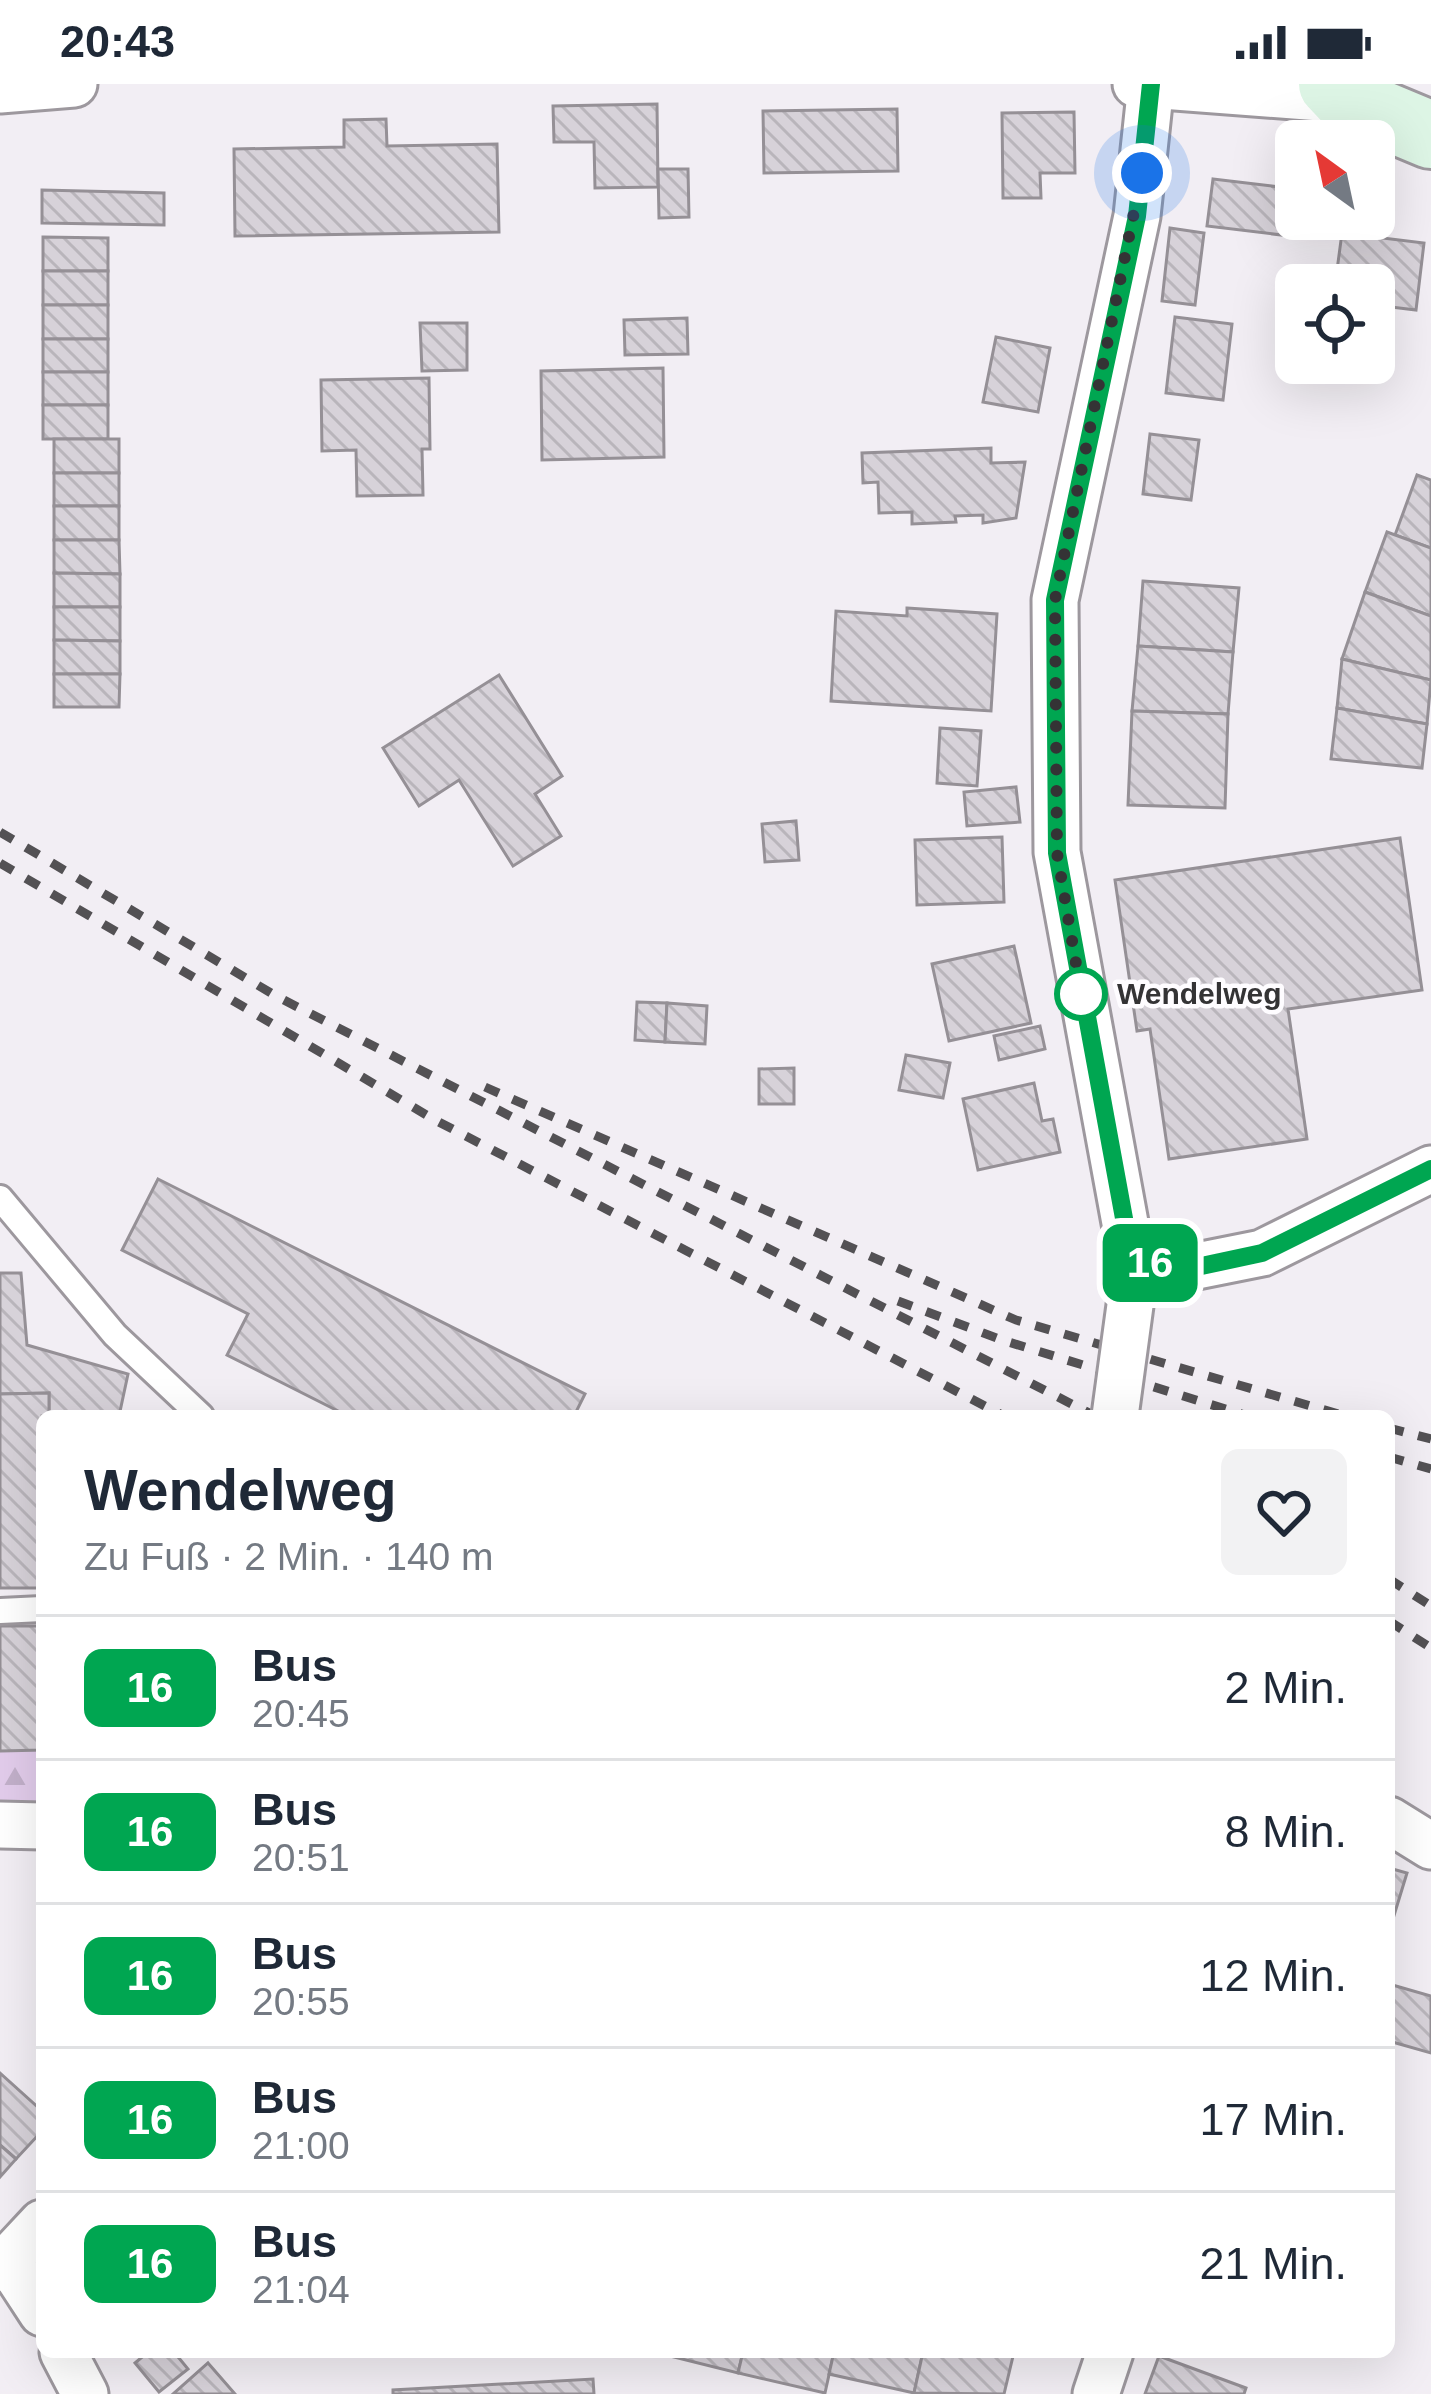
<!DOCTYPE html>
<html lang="de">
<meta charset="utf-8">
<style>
:root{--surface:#fff;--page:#f2f2f3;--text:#1f2937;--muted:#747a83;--line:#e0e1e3}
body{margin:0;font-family:Arial,sans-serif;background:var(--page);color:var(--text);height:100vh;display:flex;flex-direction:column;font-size:45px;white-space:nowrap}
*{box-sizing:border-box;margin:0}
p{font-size:39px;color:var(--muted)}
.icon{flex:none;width:66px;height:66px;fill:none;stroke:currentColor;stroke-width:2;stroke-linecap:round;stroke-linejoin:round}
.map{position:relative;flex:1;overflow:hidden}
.panel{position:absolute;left:36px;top:1326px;width:1359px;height:948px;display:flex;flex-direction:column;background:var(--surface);border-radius:18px;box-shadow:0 12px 48px #0002}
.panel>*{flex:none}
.badge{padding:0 24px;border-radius:18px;font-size:42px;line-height:78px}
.needle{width:78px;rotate:327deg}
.controls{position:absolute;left:1275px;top:36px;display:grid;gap:24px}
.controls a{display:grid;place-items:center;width:120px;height:120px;border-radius:18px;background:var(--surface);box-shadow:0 12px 48px #0002;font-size:60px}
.you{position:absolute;width:60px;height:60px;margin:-30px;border:9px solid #fff;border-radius:50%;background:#1a73e8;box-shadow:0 0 0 18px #1a73e833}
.map>.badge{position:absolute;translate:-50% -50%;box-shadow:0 0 0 6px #fff}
.round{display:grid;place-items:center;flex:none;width:126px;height:126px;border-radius:18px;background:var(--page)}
.head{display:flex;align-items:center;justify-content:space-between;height:204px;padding:0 48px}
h1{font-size:57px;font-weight:700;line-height:90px}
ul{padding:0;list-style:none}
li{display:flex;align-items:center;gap:36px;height:144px;padding:0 48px;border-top:3px solid var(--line)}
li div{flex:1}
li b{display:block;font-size:45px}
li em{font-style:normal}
li .badge{min-width:132px;font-weight:700;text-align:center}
.status{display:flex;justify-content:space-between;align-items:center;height:84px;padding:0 60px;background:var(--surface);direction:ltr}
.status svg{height:33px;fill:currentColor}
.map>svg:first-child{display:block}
.forest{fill:url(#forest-firs)}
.building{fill:url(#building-back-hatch);stroke:#959096;stroke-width:3}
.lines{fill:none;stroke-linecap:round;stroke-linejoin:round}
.service-casing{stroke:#9d989e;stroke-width:30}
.minor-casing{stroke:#9d989e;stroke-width:51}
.secondary-casing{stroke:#9d989e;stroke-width:72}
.service{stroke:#fff;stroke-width:24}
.minor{stroke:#fff;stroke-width:45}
.secondary{stroke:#ddf5e5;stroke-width:66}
.rail{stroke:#535154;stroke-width:9;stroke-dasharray:15 15;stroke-linecap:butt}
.minor-bridge-casing{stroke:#9d989e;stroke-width:51;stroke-linecap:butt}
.minor-bridge{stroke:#fff;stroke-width:45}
.line-casing{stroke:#fff;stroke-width:27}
.line{stroke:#00a651;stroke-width:18}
.walk{stroke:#343335;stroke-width:12;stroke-dasharray:0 21.6}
.stop-dot{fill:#fff;stroke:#00a651;stroke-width:6}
.labels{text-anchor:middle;stroke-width:9;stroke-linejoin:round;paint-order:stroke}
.stop-label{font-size:30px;font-weight:bold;fill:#343335;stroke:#fefcff;text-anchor:start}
</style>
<div class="status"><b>20:43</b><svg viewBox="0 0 49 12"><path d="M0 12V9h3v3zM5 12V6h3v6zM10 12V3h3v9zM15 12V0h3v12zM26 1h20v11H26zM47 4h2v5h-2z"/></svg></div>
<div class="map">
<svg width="1431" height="2310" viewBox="0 0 1431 2310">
<defs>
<pattern id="forest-firs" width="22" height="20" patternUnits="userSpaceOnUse" patternTransform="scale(3)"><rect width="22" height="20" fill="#e2cceb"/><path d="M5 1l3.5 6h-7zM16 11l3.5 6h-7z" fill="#c2b0ca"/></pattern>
<pattern id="building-back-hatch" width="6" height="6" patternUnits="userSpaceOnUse" patternTransform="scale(3)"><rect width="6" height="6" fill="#d7d2d9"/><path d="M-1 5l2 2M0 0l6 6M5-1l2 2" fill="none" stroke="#b9b5bb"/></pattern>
</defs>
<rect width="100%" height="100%" fill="#f2eef4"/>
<polygon class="forest" points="42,1666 42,1725 0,1724 0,1667"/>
<g class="building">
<polygon points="657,20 658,103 595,104 594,58 554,58 553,22"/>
<polygon points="897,25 898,87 764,89 763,27"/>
<polygon points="1074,28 1075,89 1040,89 1041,114 1003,114 1002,29"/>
<polygon points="386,35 387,62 497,60 499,148 235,152 234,65 344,63 344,36"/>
<polygon points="658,85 688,85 689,133 659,134"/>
<polygon points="1213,95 1296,105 1298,153 1207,142"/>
<polygon points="42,106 164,109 164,141 42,139"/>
<polygon points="1170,144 1204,149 1195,221 1162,217"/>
<polygon points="1342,149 1424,159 1416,226 1374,221 1374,201 1335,201"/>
<polygon points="43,153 108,154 108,187 43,187"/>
<rect x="43" y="187" width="65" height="34"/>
<rect x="43" y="221" width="65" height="34"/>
<polygon points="1175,233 1232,240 1223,316 1166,309"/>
<polygon points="687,234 688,270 625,271 624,236"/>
<polygon points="420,239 467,239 467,286 422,287"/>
<polygon points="996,253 1050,264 1038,328 983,318"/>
<rect x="43" y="255" width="65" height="33"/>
<polygon points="663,284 664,373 542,376 541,287"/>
<rect x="43" y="288" width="65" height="33"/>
<polygon points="429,294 430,365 422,365 423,411 357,412 356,366 322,367 321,296"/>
<rect x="43" y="321" width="65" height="34"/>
<polygon points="1150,350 1199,356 1191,416 1143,410"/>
<rect x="54" y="355" width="65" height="34"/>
<polygon points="991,364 991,379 1025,378 1016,434 983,439 983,431 955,432 956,438 912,440 912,428 879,429 878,398 863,399 862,369"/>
<rect x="54" y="389" width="65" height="33"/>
<polygon points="1417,391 1431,396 1431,464 1395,451"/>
<rect x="54" y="422" width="65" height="34"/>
<polygon points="1387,448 1431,464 1431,532 1365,508"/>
<polygon points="54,456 119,456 120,490 54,489"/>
<polygon points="54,489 120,490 120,523 54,523"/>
<polygon points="1143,497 1239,504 1233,568 1138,562"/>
<polygon points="1365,508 1431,532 1431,596 1342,575"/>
<polygon points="54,523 120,523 120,557 54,556"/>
<polygon points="907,524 997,530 991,627 831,617 836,527 907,532"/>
<polygon points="54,556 120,557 120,590 54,590"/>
<polygon points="1138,562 1233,568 1228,630 1132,627"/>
<polygon points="1342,575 1431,596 1427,640 1337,624"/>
<polygon points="54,590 120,590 119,623 54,623"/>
<polygon points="499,591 562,692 535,710 561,752 513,782 459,696 419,722 383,664"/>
<polygon points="1337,624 1427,640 1422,684 1331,675"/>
<polygon points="1132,627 1228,630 1225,724 1128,721"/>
<polygon points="940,644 981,647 977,702 937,699"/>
<polygon points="1016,703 1020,738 967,742 964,708"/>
<polygon points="796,737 799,776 765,778 762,740"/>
<polygon points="1002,753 1004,818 917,821 915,756"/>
<polygon points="1400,754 1422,906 1288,925 1307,1055 1169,1075 1150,945 1137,947 1115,796"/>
<polygon points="1014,862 1031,939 949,957 932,880"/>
<polygon points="637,918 667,919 665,958 635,956"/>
<polygon points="667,919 707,922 705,960 665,958"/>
<polygon points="1040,942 1045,965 999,976 994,952"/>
<polygon points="906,971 950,979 943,1014 899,1006"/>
<polygon points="794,984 794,1020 759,1020 759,985"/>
<polygon points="1034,999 1042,1037 1053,1035 1060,1068 978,1086 963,1015"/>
<polygon points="158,1095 585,1310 574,1332 348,1332 227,1271 248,1230 122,1166"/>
<polygon points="0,1189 21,1189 27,1261 128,1290 119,1332 49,1332 49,1309 0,1310"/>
<polygon points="49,1309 49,1332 42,1332 42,1504 0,1504 0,1310"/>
<polygon points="0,1542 42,1542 42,1666 0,1667"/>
<polygon points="1389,1784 1407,1789 1392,1838 1389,1837"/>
<polygon points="1389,1900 1431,1912 1431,1969 1389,1957"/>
<polygon points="0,1989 42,2027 42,2047 16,2075 0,2061"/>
<polygon points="0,2061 16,2075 0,2093"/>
<polygon points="148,2268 174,2268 188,2285 159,2308 135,2279"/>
<polygon points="654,2268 743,2268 738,2289"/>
<polygon points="743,2268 834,2268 825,2309 738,2289"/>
<polygon points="834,2268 923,2268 914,2309 829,2290"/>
<polygon points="923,2268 1014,2268 1004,2310 914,2309"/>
<polygon points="1159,2272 1246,2304 1244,2310 1145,2310"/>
<polygon points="208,2279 235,2310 173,2310"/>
<polygon points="593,2295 594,2310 393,2310 393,2306"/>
</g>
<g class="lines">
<g class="service-casing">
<g id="service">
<polyline points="0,1114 115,1251 201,1332"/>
<polyline points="0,1527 42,1525"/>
</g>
</g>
<g class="minor-casing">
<g id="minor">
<polyline points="1136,0 1347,16"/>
<polyline points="0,6 74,0"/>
<polyline points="1132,1177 1192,1183 1262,1169 1431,1085"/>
<polyline points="1131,1214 1132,1177 1057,768 1055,516 1137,132 1151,0"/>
<polyline points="1389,1736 1431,1762"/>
<polyline points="0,1741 42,1742"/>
<polyline points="8,2177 42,2229"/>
<polyline points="0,2184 42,2139"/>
<polyline points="63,2268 85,2310"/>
<polyline points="1096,2310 1110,2268"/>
</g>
</g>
<g class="secondary-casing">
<polyline id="secondary" points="1332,0 1347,16 1431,51"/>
</g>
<use href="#service" class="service"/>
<use href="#minor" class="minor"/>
<use href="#secondary" class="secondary"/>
<g class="rail">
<polyline points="0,748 276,912 1095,1332"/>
<polyline points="0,779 435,1036 1004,1332"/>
<polyline points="485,1003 1016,1236 1345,1332"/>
<polyline points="898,1217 1002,1256 1248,1332"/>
<polyline points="1389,1344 1431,1355"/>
<polyline points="1389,1373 1431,1385"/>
<polyline points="1389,1495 1431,1522"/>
<polyline points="1389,1537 1431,1564"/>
</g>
<g class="minor-bridge-casing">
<polyline id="minor-bridge" points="1115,1332 1131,1214"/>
</g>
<use href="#minor-bridge" class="minor-bridge"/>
</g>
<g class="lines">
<g class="line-casing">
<polyline id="line" points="1151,0 1137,132 1055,516 1057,769 1132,1178 1192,1184 1262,1169 1431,1085"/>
</g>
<use href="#line" class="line"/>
<polyline class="walk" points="1081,910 1084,926 1057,769 1055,516 1142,89"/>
</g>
<circle class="stop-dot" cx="1081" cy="910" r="24"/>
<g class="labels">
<g class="stop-label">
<text x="1117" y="920">Wendelweg</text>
</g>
</g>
</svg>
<div class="controls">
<a><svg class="needle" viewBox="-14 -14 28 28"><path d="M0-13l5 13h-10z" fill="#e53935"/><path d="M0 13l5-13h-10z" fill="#747a83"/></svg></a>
<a><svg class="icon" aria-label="locate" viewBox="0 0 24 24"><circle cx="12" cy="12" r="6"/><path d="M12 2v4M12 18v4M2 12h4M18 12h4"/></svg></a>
</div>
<div class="you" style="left:1142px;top:89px"></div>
<b class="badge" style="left:1150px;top:1179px;background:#00a651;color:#fff">16</b>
<section class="panel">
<div class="head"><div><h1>Wendelweg</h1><p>Zu Fuß · 2 Min. · 140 m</p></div><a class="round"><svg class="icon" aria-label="heart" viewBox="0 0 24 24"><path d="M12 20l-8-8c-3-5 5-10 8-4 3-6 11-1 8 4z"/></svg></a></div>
<ul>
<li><span class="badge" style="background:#00a651;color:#fff">16</span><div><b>Bus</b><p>20:45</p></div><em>2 Min.</em></li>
<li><span class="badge" style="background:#00a651;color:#fff">16</span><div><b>Bus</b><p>20:51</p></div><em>8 Min.</em></li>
<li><span class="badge" style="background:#00a651;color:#fff">16</span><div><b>Bus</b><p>20:55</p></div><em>12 Min.</em></li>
<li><span class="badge" style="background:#00a651;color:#fff">16</span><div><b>Bus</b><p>21:00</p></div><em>17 Min.</em></li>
<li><span class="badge" style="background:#00a651;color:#fff">16</span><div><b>Bus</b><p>21:04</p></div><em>21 Min.</em></li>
</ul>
</section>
</div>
